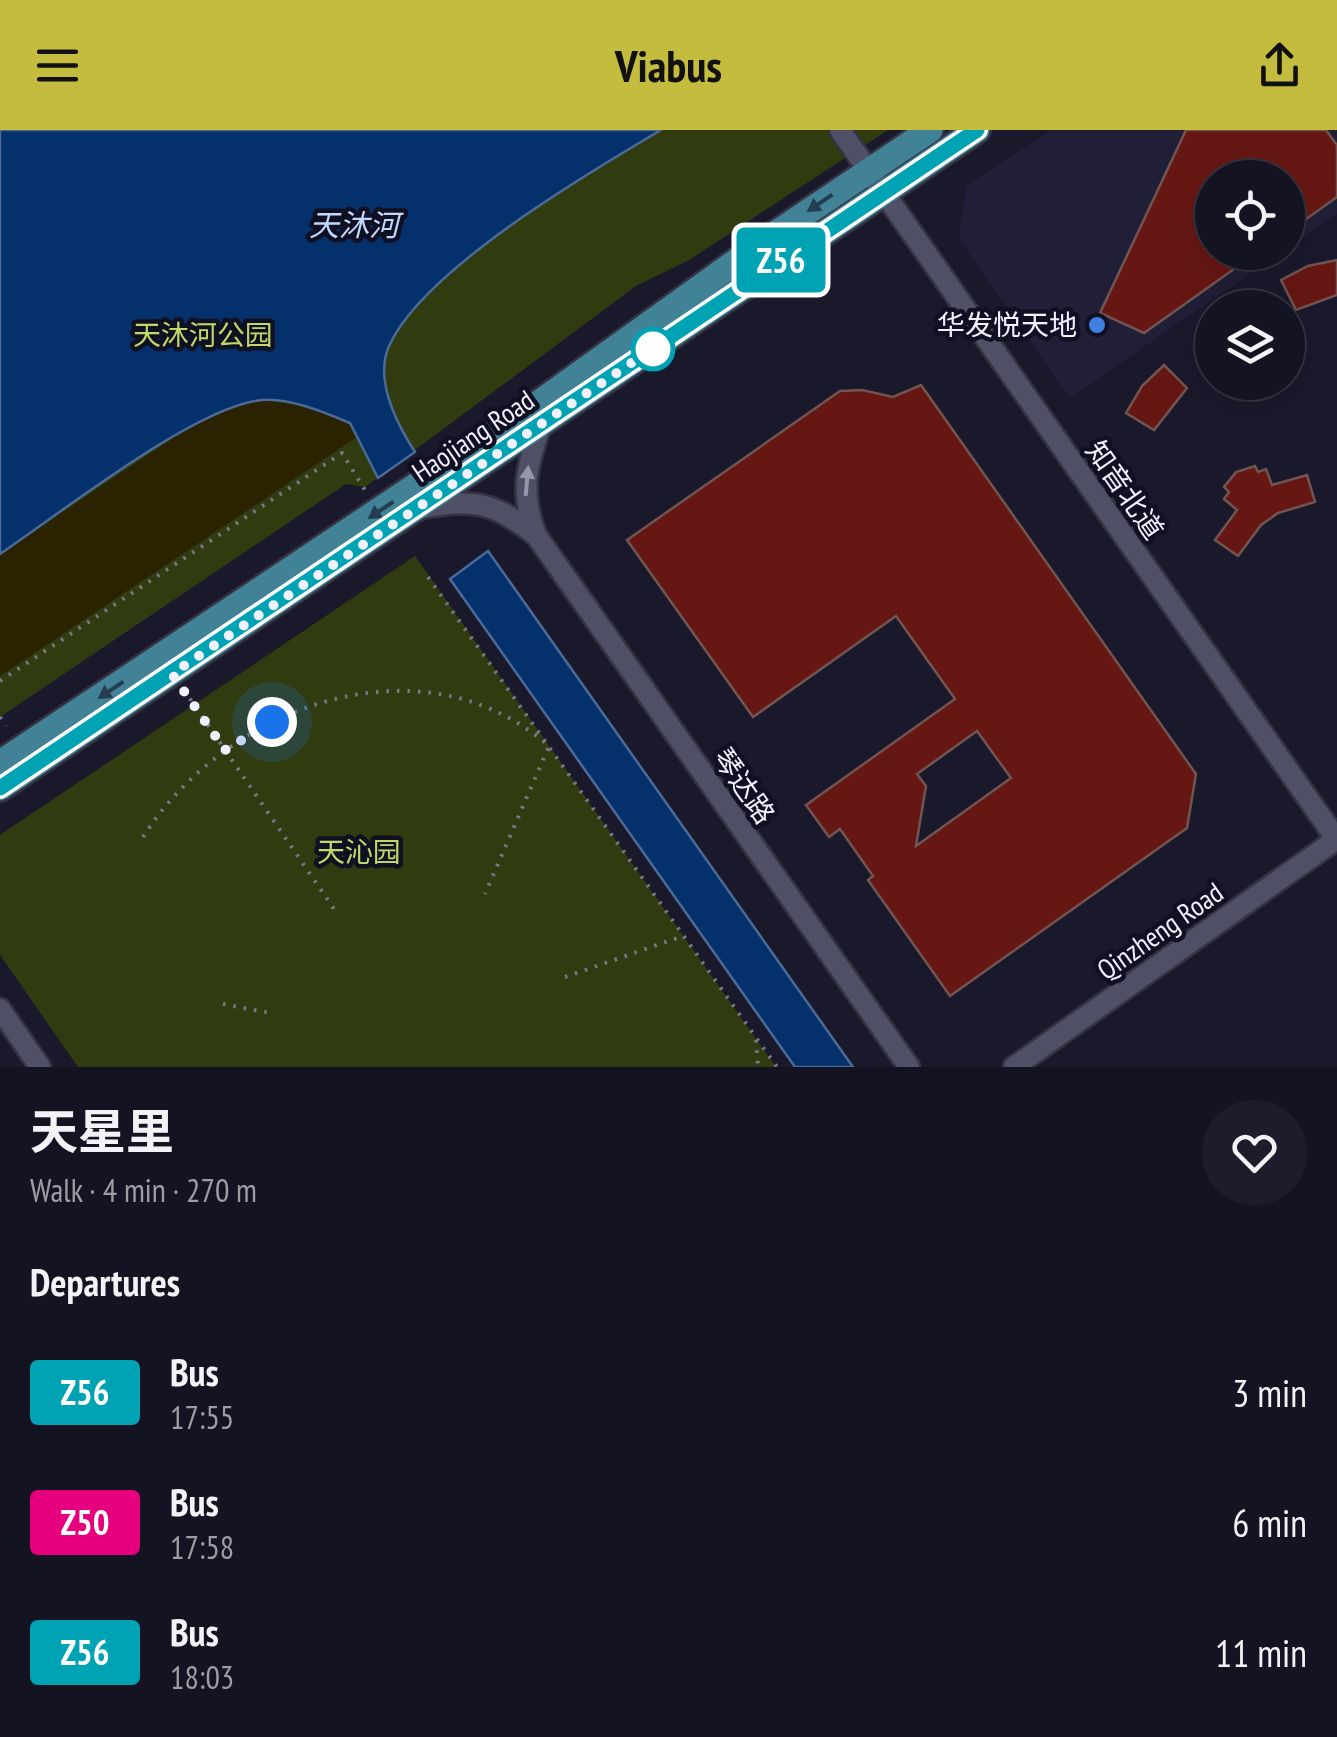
<!DOCTYPE html>
<meta charset="utf-8">
<style>
:root{--surface:#141321;--page:#1d1c2a;--text:#f1f3f6;--muted:#9d9ea5;--line:#33323f;--accent:#c4bc3e}
body{margin:0;font-family:"PT Sans Narrow","Noto Sans SC",sans-serif;background:var(--page);color:var(--text);height:100vh;display:flex;flex-direction:column;font-size:38px;white-space:nowrap}
*{box-sizing:border-box;margin:0}
p{font-size:32px;color:var(--muted)}
.icon{flex:none;width:55px;height:55px;fill:none;stroke:currentColor;stroke-width:2;stroke-linecap:round;stroke-linejoin:round}
.map{position:relative;height:937px;overflow:hidden}
.side{display:flex;flex-direction:column;background:var(--surface);flex:1}
.side>*{flex:none}
.badge{padding:0 20px;border-radius:8px;font-size:35px;line-height:65px}
.buttons{position:absolute;left:1195px;top:30px;display:grid;gap:20px}
.buttons a{display:grid;place-items:center;width:110px;height:110px;border-radius:50%;background:var(--surface);box-shadow:0 10px 40px #0002,0 0 0 2px var(--line);font-size:50px}
.you{position:absolute;width:50px;height:50px;margin:-25px;border:8px solid #fff;border-radius:50%;background:#1a73e8;box-shadow:0 0 0 15px #1a73e833}
.map>.badge{position:absolute;translate:-50% -50%;box-shadow:0 0 0 5px #fff}
h2{padding:0 30px;font-size:38px;line-height:90px}
.round{display:grid;place-items:center;flex:none;width:105px;height:105px;border-radius:52px;background:var(--page)}
.overview{display:flex;align-items:center;justify-content:space-between;height:170px;padding:0 30px}
h1{font-size:48px;font-weight:700;line-height:75px}
ul{padding:0;list-style:none}
li{display:flex;align-items:center;gap:30px;height:130px;padding:0 30px}
li div{flex:1}
li b{display:block;font-size:38px}
li em{font-style:normal}
li .badge{min-width:110px;font-weight:700;text-align:center}
header{display:flex;justify-content:space-between;align-items:center;height:130px;padding:0 30px;background:var(--accent);color:#111;font-size:45px;font-weight:700}
.map>svg:first-child{display:block}
.built{fill:#211e37}
.green{fill:#313b10}
.sand{fill:#2a2201}
.water{fill:#04306b;stroke:#4b6a97;stroke-width:2.5}
.building{fill:#671713;stroke:#705551;stroke-width:2.5;fill-rule:evenodd}
.lines{fill:none;stroke-linecap:round;stroke-linejoin:round}
.minor-casing{stroke:#353342;stroke-width:25}
.major-casing{stroke:#353342;stroke-width:30}
.path{stroke:#787889;stroke-width:4;stroke-dasharray:2.5 8;stroke-linecap:butt}
.minor{stroke:#4f4f65;stroke-width:20}
.major{stroke:#418297;stroke-width:25}
.oneway{fill:#243d51}
.oneway2{fill:#9797aa}
.line-casing{stroke:#fff;stroke-width:22}
.line{stroke:#00a3b4;stroke-width:15}
.walk{stroke:#f0f0fe;stroke-width:10;stroke-dasharray:0 18}
.shop-dot{fill:#3f7fe0;stroke:#110f22;stroke-width:4}
.stop-dot{fill:#fff;stroke:#00a3b4;stroke-width:5}
.labels{text-anchor:middle;stroke-width:9;stroke-linejoin:round;paint-order:stroke}
.poi-label{font-size:28px;fill:#f0f0fe;stroke:#110f22;text-anchor:end}
.park-label{font-size:28px;fill:#bdda69;stroke:#110f22}
.street-label{font-size:28px;fill:#f0f0fe;stroke:#110f22}
.water-label{font-size:30px;font-style:italic;fill:#c0d8fd;stroke:#110f22}
</style>
<header><svg class="icon" aria-label="menu" viewBox="0 0 24 24"><path d="M4 6h16M4 12h16M4 18h16"/></svg>Viabus<svg class="icon" aria-label="share" viewBox="0 0 24 24"><path d="M12 15V3M7 8l5-5 5 5M5 13v7h14v-7"/></svg></header>
<div class="map">
<svg width="1337" height="937" viewBox="0 0 1337 937">
<rect width="100%" height="100%" fill="#1a192c"/>
<polygon class="built" points="1052,0 1337,0 1337,84 1288,118 1288,48 1212,48 1212,122 1280,123 1070,268 959,109 966,56"/>
<g class="green">
<polygon points="0,0 888,0 689,130 636,156 365,357 346,354 0,587"/>
<polygon points="415,426 776,937 78,937 0,825 0,705"/>
</g>
<polygon class="sand" points="263,270 309,277 350,293 357,307 0,546 0,424 210,283"/>
<g class="water">
<path d="M0,0H661C588,43 423,140 389,216C374,250 397,294 415,322L378,348L350,293C323,282 291,268 262,270C194,277 61,383 0,424Z"/>
<polygon points="488,421 853,937 795,937 450,449"/>
</g>
<g class="building">
<polygon points="1186,0 1326,0 1337,15 1337,67 1288,102 1288,48 1212,48 1212,122 1258,122 1144,203 1100,183"/>
<polygon points="1337,130 1337,165 1296,180 1281,150 1308,136"/>
<polygon points="1164,235 1187,258 1154,300 1126,283 1142,256"/>
<path d="M921,255L1196,644L1187,698L950,866L868,750L873,746L840,699L829,707L806,675L955,569L896,486L753,587L627,410L840,261L862,260L893,267ZM977,601L1011,648L916,716L926,656L917,644Z"/>
<polygon points="1255,336 1258,342 1266,339 1272,355 1307,345 1315,372 1278,383 1261,395 1238,426 1215,410 1237,380 1224,369 1229,362 1224,357 1236,342"/>
</g>
<g class="lines">
<g class="minor-casing">
<g id="minor">
<polyline points="840,0 1337,710"/>
<path d="M540,297C526,339 520,363 536,405L909,937"/>
<path d="M422,378C473,369 492,371 534,404"/>
<polyline points="0,879 40,937"/>
<polyline points="1014,937 1337,709"/>
</g>
</g>
<g class="major-casing">
<g id="major">
<polyline points="0,633 529,280 763,112 930,0"/>
<polyline points="0,658 977,0"/>
</g>
</g>
<g class="path">
<polyline points="428,447 777,937"/>
<polyline points="0,551 342,323 368,365"/>
<polyline points="184,560 334,779"/>
<polyline points="0,587 6,596"/>
<path d="M143,707C227,575 422,505 549,616L485,764"/>
<polyline points="565,847 683,806"/>
<polyline points="223,874 270,883"/>
<polyline points="756,910 758,937"/>
</g>
<use href="#minor" class="minor"/>
<use href="#major" class="major"/>
</g>
<defs><path id="oneway-solid" d="M-6-.8H1V-3.2L6.5 0L1 3.2V.8H-6Z" transform="scale(2.5)"/></defs>
<g class="oneway">
<use href="#oneway-solid" transform="translate(820 73) rotate(146)"/>
<use href="#oneway-solid" transform="translate(381 380) rotate(146)"/>
<use href="#oneway-solid" transform="translate(111 560) rotate(146)"/>
</g>
<use class="oneway2" href="#oneway-solid" transform="translate(527 351) rotate(-85)"/>
<g class="lines">
<g class="line-casing">
<polyline id="line" points="0,658 977,0"/>
</g>
<use href="#line" class="line"/>
<polyline class="walk" points="272,592 225,620 172,544 658,215 653,219"/>
</g>
<circle class="shop-dot" cx="1097" cy="195" r="10"/>
<circle class="stop-dot" cx="653" cy="219" r="20"/>
<g class="labels">
<g class="poi-label">
<text x="1077" y="205">华发悦天地</text>
</g>
<g class="park-label">
<text x="203" y="215">天沐河公园</text>
<text x="359" y="732">天沁园</text>
</g>
<g class="street-label">
<text transform="translate(473 306) rotate(-34)" y="10">Haojiang Road</text>
<text transform="translate(1125 360) rotate(55)" y="10">知音北道</text>
<text transform="translate(744 656) rotate(55)" y="10">琴达路</text>
<text transform="translate(1160 801) rotate(-35)" y="10">Qinzheng Road</text>
</g>
<g class="water-label">
<text x="354" y="106">天沐河</text>
</g>
</g>
</svg>
<div class="buttons">
<a><svg class="icon" aria-label="locate" viewBox="0 0 24 24"><circle cx="12" cy="12" r="6"/><path d="M12 2v4M12 18v4M2 12h4M18 12h4"/></svg></a>
<a><svg class="icon" aria-label="layers" viewBox="0 0 24 24"><path d="M12 4l9 5-9 5-9-5zM3 14l9 5 9-5"/></svg></a>
</div>
<div class="you" style="left:272px;top:592px"></div>
<b class="badge" style="left:781px;top:130px;background:#00a3b4;color:#fff">Z56</b>
</div>
<section class="side">
<div class="overview"><div><h1>天星里</h1><p>Walk · 4 min · 270 m</p></div><a class="round"><svg class="icon" aria-label="heart" viewBox="0 0 24 24"><path d="M12 20l-8-8c-3-5 5-10 8-4 3-6 11-1 8 4z"/></svg></a></div>
<h2>Departures</h2>
<ul>
<li><span class="badge" style="background:#00a3b4;color:#fff">Z56</span><div><b>Bus</b><p>17:55</p></div><em>3 min</em></li>
<li><span class="badge" style="background:#e6007e;color:#fff">Z50</span><div><b>Bus</b><p>17:58</p></div><em>6 min</em></li>
<li><span class="badge" style="background:#00a3b4;color:#fff">Z56</span><div><b>Bus</b><p>18:03</p></div><em>11 min</em></li>
</ul>
</section>
